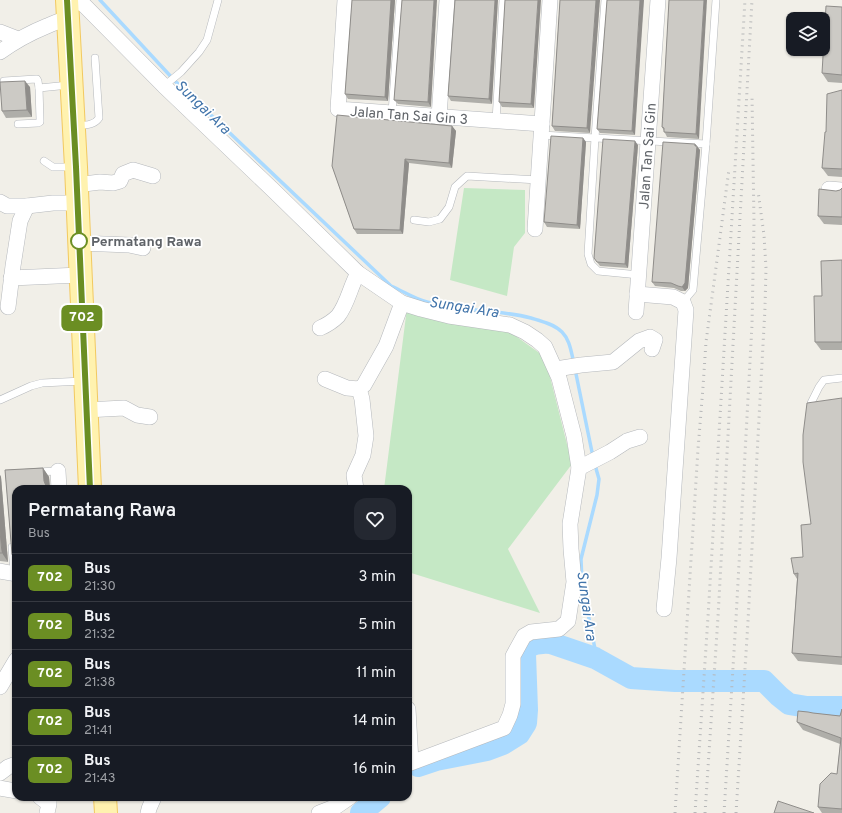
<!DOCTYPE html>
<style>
:root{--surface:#171b24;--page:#242831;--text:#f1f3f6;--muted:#9ea1a6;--line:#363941}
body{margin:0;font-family:Overpass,sans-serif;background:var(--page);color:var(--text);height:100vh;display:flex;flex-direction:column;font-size:15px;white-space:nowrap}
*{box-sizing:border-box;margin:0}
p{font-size:13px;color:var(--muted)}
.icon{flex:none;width:22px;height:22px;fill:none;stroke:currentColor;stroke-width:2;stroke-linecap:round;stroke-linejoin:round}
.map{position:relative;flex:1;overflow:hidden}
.panel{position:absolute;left:12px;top:485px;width:400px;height:316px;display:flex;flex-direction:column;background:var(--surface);border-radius:12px;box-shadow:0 1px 3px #0004}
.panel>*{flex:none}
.badge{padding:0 8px;border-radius:6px;font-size:14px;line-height:26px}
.controls{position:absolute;left:786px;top:12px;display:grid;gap:8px}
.controls a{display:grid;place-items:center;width:44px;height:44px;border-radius:8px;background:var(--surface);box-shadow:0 1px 3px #0004;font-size:20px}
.map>.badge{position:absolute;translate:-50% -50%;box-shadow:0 0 0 2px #fff}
.round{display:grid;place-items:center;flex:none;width:42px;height:42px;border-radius:12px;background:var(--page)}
.headline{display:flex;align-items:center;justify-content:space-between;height:68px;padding:0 16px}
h1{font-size:19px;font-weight:600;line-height:30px}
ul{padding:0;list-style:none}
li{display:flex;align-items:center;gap:12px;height:48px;padding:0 16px;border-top:1px solid var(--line)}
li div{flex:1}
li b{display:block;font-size:15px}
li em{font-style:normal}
li .badge{min-width:44px;font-weight:700;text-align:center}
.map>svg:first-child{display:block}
.green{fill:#c5e8c5}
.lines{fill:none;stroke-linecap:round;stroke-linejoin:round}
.stream{stroke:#aadaff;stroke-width:3.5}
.river{stroke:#aadaff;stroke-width:22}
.service-casing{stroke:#b5b8bc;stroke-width:8}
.minor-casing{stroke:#b5b8bc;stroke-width:16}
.primary-casing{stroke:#f2c960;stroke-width:24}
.service{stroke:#fff;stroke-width:7}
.minor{stroke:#fff;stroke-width:15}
.primary{stroke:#fff2af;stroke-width:22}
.rail{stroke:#b6b7b8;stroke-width:3;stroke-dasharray:1 5;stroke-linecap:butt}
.wall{fill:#afaea9}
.shaded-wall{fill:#8f8d8a}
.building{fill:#cccac5;stroke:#8f8d8a}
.line-casing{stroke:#fff;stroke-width:9}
.line{stroke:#6b8e23;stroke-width:6}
.stop-dot{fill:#fff;stroke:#6b8e23;stroke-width:2}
.labels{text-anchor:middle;stroke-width:3.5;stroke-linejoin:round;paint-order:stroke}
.street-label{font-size:14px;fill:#5f6368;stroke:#fff}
.stop-label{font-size:14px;font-weight:bold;fill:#5f6368;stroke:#fff;text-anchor:start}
.water-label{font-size:15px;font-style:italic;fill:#4174aa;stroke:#fff}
</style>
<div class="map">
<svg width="842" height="813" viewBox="0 0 842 813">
<rect width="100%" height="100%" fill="#f1efe8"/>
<g class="green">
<polygon points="464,188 525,190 525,233 514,247 507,296 450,280"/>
<polygon points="408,300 510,332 545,357 572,464 508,549 540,613 408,572 408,489 384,489"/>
</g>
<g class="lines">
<g class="stream">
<path d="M100,0L175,81L391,286C403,291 415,299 427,302C461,312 497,309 531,318C541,321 554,324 562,332C570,340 571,352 574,363"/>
<polyline points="575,369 593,457"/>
<polyline points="595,658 595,649 582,583 581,559 597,495 599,479 595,465"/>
</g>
<g class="river">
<path d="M418,766L436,760L487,750L503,744L519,734L526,723L527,710L525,654L527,647C535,643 542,642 551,643L595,658L631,678L675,681H764L779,696L789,704L807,707H842"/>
<polyline points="361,813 380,797"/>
</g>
<g class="service-casing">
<g id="service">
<polyline points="605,0 595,138 588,254 591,264 598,271 639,275"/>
<polyline points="4,81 36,79 37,79 38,81 39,88 69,85"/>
<polyline points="164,86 181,72 199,52 207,40 218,0"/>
<polyline points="392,113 400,0"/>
<polyline points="496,121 503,0"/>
<polyline points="18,124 38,123 40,122 40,120 39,88"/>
<path d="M75,126C83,125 94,126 99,118L95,58"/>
<polyline points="541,135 706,144"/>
<polyline points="44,161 53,167 73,167"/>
<polyline points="414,220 429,222 440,219 449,207 455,187 467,176 538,180"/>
<polyline points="683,302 693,290 706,144 716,0"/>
<polyline points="0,400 31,386 42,383 83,381"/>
<polyline points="811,403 819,387 824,380 842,378"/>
<polyline points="36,472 58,471"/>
<polyline points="12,547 14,573"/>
</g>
</g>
<g class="minor-casing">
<g id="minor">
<polyline points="70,0 83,4 164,86 273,190 358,273 402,303 421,309 449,316 510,325 525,332 537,340 545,347 559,378 574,436 579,468 570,524 571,549 574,582 568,621 559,629 531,632 524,636 513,656 513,704 510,715 504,728 408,764"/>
<polyline points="345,0 338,109 542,124"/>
<polyline points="0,32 18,39"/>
<path d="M0,52C15,41 30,33 47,26C54,23 60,20 68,19"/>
<polyline points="439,117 447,0"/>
<polyline points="76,185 100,182 113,183 120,181 123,174 133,170 153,176"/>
<polyline points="829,189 842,190"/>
<polyline points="0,202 7,206 27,206 53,203 77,203"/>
<polyline points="535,229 550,0"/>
<polyline points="79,243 129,245 143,248"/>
<polyline points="11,278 80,275"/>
<polyline points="637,294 673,297 683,302 686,310 669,558 664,609"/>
<polyline points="8,307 13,266 20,221 27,206"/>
<polyline points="636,312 658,0"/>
<path d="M320,328C327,325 333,321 338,316C348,303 350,287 358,273"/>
<polyline points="556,369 581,365 613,362 639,341 650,337 655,340 652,349"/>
<polyline points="325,379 347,388 359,389 364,385 386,346 402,303"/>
<polyline points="86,410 124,408 137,415 150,417"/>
<polyline points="579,468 610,452 627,441 640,437"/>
<polyline points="58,471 59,489"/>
<polyline points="356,489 354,475 363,455 366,436 362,399 359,389"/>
<polyline points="0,571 16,574"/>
<polyline points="0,687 16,660"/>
<polyline points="408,709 411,762"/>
<polyline points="0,773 8,767 16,764"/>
<polyline points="0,788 16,791"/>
<polyline points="40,797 49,804 47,813"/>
<path d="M148,813C149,806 152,803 154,797"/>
<polyline points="319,813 337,806 350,797"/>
</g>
</g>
<g class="primary-casing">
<g id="primary">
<polyline points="67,0 76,167 90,489"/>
<polyline points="105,797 106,813"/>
</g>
</g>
<use href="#service" class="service"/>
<use href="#minor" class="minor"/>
<use href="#primary" class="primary"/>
<g class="rail">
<polyline points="675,813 698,449 703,387 706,342 713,290 729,169"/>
<polyline points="695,813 708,617 745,0"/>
<polyline points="705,813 718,617 752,0"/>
<polyline points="724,813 736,619 752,325 754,223 752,96"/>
<polyline points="736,813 748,621 765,308 766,268 764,235 758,191"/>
</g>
</g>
<g class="wall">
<polygon points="352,0 395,0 388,101 348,99 345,94"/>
<polygon points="402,0 431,107 398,104 394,100"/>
<polygon points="455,0 492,104 451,101 448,96"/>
<polygon points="505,0 534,108 502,107 499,102"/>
<polygon points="560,0 590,133 555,131 552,126"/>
<polygon points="607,0 635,135 600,133 597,129"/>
<polygon points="669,0 699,139 667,137 662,127"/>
<polygon points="842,7 842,83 828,82 822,73"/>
<polygon points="30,87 32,117 6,118 2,111"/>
<polygon points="842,90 842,177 828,176 822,168 826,132"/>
<polygon points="452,126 456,131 452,168 409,163 403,234 357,234 354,229 332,166"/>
<polygon points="583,138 586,142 580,229 547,227 544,222"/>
<polygon points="695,144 700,150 688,288 685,291 681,291 674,288 655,286 652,282"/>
<polygon points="638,145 628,268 600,266 594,258"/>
<polygon points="842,188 842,225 824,224 818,216 836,191 840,190"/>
<polygon points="842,260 842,350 821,350 815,342 822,296"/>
<polygon points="842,398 842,665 798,661 792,653 797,579 794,574 803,557"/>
<polygon points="43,468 49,477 50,489 16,489 16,561 12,554 5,470"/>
<polygon points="0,475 1,477 8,562 0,561"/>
<polygon points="842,709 842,813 822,813 818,807 837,774 840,744 803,730 797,722 813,713 840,716"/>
</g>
<g class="shaded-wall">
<polygon points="391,0 395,0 388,101 385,97"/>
<polygon points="434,0 437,0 431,107 428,102"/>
<polygon points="495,0 498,0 492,104 489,99"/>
<polygon points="538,0 541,0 534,108 531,104"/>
<polygon points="596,0 600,0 590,133 587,128"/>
<polygon points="640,0 644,0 635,135 632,131"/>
<polygon points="704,0 707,0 699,139 696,134"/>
<polygon points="25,81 30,87 32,117 27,110"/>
<polygon points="452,126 456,131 452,168 449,163"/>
<polygon points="583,138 586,142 580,229 577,225"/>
<polygon points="635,141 638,145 628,268 625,264"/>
<polygon points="695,144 700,150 688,288 685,291 682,287"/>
<polygon points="405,159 409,163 403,234 400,230"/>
<polygon points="43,468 49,477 50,489 46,489 44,481"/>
<polygon points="0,475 1,477 8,562 2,553 0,531"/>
</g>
<g class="building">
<polygon points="352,0 391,0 385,97 345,94"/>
<polygon points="402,0 434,0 428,102 394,100"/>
<polygon points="455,0 495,0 489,99 448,96"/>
<polygon points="505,0 538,0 531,104 499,102"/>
<polygon points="560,0 596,0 587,128 552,126"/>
<polygon points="607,0 640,0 632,131 597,129"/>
<polygon points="669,0 704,0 696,134 664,132 664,128 662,127"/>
<polygon points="826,6 842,7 842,75 822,73"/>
<polygon points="25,81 27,110 2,111 0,82"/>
<polygon points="842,90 842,169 822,168 825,132 826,132 827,94"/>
<polygon points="337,115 452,126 449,163 405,159 400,230 354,229 332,166"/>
<polygon points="551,136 583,138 577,225 544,222"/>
<polygon points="603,139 635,141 625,264 597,262 594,258"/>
<polygon points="663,142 695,144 695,146 697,146 685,283 682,287 678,286 671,283 652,282"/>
<polygon points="842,188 842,217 818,216 819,189 836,191 840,190"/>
<polygon points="842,260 842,342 815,342 814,296 822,296 821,261"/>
<polygon points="842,398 842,657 792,653 798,573 794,574 791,558 803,557 801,525 811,524 803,462 803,435 807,403"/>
<polygon points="43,468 44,481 46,486 46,489 16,489 16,557 13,557 12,554 5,470"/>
<polygon points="0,531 2,553 0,553"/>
<polygon points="842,709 842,809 818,807 820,784 831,773 837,774 841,738 797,722 798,711 808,712 813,713 840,716"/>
<polygon points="778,801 814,813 774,813"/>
</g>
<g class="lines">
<g class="line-casing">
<polyline id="line" points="67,0 76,167 90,489"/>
</g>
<use href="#line" class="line"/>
</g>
<circle class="stop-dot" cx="79" cy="241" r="8"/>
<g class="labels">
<g class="street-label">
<text transform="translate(409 115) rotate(4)" y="5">Jalan Tan Sai Gin 3</text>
<text transform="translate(647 156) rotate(-86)" y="5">Jalan Tan Sai Gin</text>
</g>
<g class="stop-label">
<text x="91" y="246">Permatang Rawa</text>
</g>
<g class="water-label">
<text transform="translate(203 107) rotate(44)" y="5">Sungai Ara</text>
<text transform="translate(464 307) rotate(9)" y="5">Sungai Ara</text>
<text transform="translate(587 606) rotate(82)" y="5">Sungai Ara</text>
</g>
</g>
</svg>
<div class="controls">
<a><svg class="icon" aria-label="layers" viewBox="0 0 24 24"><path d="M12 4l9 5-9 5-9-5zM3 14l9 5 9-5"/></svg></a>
</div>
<b class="badge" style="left:82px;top:318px;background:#6b8e23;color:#fff">702</b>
<section class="panel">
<div class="headline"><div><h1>Permatang Rawa</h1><p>Bus</p></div><a class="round"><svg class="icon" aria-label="heart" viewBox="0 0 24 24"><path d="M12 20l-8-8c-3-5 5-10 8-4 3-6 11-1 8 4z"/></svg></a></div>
<ul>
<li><span class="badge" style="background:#6b8e23;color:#fff">702</span><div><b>Bus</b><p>21:30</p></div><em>3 min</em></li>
<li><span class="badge" style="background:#6b8e23;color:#fff">702</span><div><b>Bus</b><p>21:32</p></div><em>5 min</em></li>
<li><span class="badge" style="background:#6b8e23;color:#fff">702</span><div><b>Bus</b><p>21:38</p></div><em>11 min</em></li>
<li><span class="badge" style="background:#6b8e23;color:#fff">702</span><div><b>Bus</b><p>21:41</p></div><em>14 min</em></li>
<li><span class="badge" style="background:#6b8e23;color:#fff">702</span><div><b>Bus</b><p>21:43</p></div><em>16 min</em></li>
</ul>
</section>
</div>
